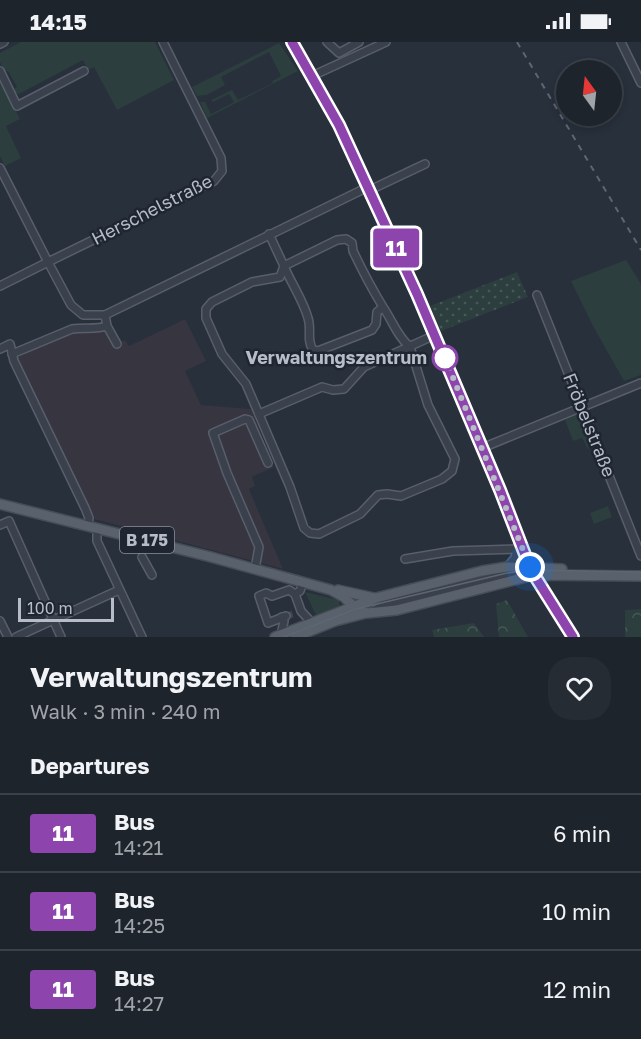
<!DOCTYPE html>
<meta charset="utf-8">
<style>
:root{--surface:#1d242c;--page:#252c34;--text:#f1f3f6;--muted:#a0a4a9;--line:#3b4148}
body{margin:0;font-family:"Golos Text",sans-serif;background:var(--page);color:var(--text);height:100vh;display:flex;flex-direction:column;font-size:22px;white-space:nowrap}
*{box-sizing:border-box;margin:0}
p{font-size:20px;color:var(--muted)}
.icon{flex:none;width:33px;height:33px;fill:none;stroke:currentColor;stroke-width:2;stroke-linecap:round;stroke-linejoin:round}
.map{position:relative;height:595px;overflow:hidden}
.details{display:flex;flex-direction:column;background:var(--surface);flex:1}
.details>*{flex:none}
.badge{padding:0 12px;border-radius:4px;font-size:21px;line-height:39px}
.needle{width:39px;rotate:345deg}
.fabs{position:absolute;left:556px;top:18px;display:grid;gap:12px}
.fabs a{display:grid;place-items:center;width:66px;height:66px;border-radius:50%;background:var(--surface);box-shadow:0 3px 9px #0003,0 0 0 2px var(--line);font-size:30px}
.scale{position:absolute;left:18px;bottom:15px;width:96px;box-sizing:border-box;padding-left:6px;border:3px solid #b6bdc7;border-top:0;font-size:16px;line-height:21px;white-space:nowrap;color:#b6bdc7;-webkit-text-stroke:4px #1f2631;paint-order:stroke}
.you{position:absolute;width:30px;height:30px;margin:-15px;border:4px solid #fff;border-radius:50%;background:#1a73e8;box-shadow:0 0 0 9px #1a73e833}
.map>.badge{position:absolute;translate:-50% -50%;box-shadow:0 0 0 3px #fff}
h2{padding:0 30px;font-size:22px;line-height:54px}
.round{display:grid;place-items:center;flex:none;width:63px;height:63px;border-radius:24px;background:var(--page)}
.head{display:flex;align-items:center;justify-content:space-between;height:102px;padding:0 30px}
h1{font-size:28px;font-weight:700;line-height:45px}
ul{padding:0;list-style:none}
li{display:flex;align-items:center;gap:18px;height:78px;padding:0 30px;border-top:2px solid var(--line)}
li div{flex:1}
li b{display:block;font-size:22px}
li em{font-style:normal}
li .badge{min-width:66px;font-weight:700;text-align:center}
.status{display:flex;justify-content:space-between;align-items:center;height:42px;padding:0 30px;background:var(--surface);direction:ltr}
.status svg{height:16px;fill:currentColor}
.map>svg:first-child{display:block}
.medical{fill:#363540}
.green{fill:#2c3e3e}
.forest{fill:url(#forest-crowns)}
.park{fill:url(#park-dots)}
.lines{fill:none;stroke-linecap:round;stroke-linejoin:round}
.minor-tunnel{stroke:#3c4550;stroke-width:7;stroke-dasharray:7 3.5;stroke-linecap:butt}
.minor-casing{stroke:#585f6a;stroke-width:10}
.major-casing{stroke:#464d58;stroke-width:12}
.minor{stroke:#3a414c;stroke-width:7}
.major{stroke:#59616c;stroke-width:9}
.tram{stroke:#5d6672;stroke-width:1.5}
.rail{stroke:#5d6672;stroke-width:2;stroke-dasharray:6 6;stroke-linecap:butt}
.line-casing{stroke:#fff;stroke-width:14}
.line{stroke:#8e44ad;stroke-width:9}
.walk{stroke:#b6bdc7;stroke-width:6;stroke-dasharray:0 10.8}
.stop-dot{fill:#fff;stroke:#8e44ad;stroke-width:3}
.labels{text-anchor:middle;stroke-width:5;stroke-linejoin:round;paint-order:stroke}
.shield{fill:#1f2631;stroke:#89909a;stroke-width:1.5}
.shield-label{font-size:16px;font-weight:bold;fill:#b6bdc7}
.street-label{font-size:18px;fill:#b6bdc7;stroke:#1f2631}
.stop-label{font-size:18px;font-weight:bold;fill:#b6bdc7;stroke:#1f2631;text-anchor:end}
</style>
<div class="status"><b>14:15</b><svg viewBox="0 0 49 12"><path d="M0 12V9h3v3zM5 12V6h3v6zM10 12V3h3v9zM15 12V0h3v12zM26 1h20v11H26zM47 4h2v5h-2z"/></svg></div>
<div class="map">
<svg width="641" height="595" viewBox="0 0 641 595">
<defs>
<pattern id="forest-crowns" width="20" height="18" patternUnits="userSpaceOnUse" patternTransform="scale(1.5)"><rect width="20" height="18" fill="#2c3e3e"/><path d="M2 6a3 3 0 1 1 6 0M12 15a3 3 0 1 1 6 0" fill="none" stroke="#485858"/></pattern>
<pattern id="park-dots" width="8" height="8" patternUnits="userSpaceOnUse" patternTransform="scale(1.5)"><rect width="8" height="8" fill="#2c3e3e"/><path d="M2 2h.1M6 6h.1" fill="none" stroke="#485858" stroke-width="1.8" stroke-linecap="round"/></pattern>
</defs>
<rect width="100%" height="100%" fill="#27303b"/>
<polygon class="medical" points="185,277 206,319 185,329 201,363 251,367 274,425 252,435 255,444 249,447 283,527 94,477 16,316 64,292 97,290 105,287 114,303 125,298 129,304"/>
<g class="green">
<polygon points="21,0 155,0 174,38 117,68 94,25 88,28 83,18 19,52 15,51 12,48 17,45 8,29 4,30 0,20 0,11"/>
<polygon points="279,1 298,29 207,76 200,60 205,60 211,72 234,60 229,52 213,60 211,58 232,48 238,58 273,41 272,39 281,34 269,10 221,35 225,43 207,53 197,54 192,45"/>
<polygon points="0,38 20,77 6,84 21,116 5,124 0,114"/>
<polygon points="626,218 641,242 641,333 624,339 593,284 571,239"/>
<polygon points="578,372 592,405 588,407 582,396 573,399 565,378"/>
<polygon points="608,464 612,475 594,482 590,471"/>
<polygon points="305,550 339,558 339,565 316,573"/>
</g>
<g class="forest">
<polygon points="507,558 528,595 499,595 496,562"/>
<polygon points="641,567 641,595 625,595 625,568"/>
<polygon points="474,581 484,595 434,595 432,588"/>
</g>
<polygon class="park" points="517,230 528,255 441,289 430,264"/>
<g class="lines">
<polyline class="minor-tunnel" points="286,574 296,571"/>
<g class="minor-casing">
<g id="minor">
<polyline points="292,0 339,83 435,293 531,528 573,595"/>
<polyline points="327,0 339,11 359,0"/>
<polyline points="621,0 641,41"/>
<polyline points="0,2 4,0"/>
<polyline points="0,29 17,64 84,29"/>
<polyline points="312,34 386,0"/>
<polyline points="0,126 48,220 214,139 222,129 221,116 163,0"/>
<polyline points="370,148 425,122"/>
<path d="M269,192L284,224L280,235L252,240L212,260L206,267V276L222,312L246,342L290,445L304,486L310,491L319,492L360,472L378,453L387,452L401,454L442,437L452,429L455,417L428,363L410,305C397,294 392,278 383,265C372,247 362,228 353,209L352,201L346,197L337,198L284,224C291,241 303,258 308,276C312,288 306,297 313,308L318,309L372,288L376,282L377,270L383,265"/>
<polyline points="0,244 48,220 71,263 83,273 105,273 368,145"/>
<polyline points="537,253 641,514"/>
<polyline points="105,273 107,284 117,302"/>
<polyline points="0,307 10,302 14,319 85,466 89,476 88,484"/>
<path d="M12,312L72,287C85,285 95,288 107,284"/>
<polyline points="259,372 322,345 333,348 344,347 364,325 435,293"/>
<polyline points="482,406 641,341"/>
<polyline points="0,483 9,479 61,595"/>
<polyline points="97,486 97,499 142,595"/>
<polyline points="142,515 152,533"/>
<polyline points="405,517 453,509 518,507"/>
<polyline points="507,525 515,516 518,502"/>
<polyline points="255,527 259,505 227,431 213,391 245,377 249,378 268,421"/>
<polyline points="303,540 300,549 295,552 301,569 312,581"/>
<polyline points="374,569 382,563 511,531 518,525"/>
<polyline points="286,574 268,581 259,554 266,551 272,554 289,548 295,552"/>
<polyline points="0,579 8,595"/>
<polyline points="281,593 284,579 282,575"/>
<polyline points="16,595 119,548"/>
</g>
</g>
<g class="major-casing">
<g id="major">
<polyline points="0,462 211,515 331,548 344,555 356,567 367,571 397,568 534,533 641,534"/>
<polyline points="338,548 374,556"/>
<polyline points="275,595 376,556 482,529 507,525 562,527"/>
<polyline points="295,595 335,579 366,571"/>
</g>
</g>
<use href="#minor" class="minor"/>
<use href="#major" class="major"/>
<polyline class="tram" points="284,595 356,567 507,531 531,528 641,530"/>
<polyline class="rail" points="517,0 641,208"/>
</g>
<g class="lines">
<g class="line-casing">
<polyline id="line" points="292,0 339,83 417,252 500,448 531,528 573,595"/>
</g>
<use href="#line" class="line"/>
<polyline class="walk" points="445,316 530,525"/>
</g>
<circle class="stop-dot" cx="445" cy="316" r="12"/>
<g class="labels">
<rect class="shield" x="120" y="485" width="54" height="26" rx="4.5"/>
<g class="shield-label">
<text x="147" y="504">B 175</text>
</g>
<g class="street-label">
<text transform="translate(152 168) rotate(-27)" y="6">Herschelstraße</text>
<text transform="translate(589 383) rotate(68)" y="6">Fröbelstraße</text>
</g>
<g class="stop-label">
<text x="427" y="322">Verwaltungszentrum</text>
</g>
</g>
</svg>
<div class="fabs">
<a><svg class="needle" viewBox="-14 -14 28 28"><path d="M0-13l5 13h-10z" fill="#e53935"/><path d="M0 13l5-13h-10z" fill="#a0a4a9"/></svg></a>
</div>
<div class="scale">100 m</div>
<div class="you" style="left:530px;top:525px"></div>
<b class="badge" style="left:396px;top:206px;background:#8e44ad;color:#fff">11</b>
</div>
<section class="details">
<div class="head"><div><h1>Verwaltungszentrum</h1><p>Walk · 3 min · 240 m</p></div><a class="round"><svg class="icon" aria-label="heart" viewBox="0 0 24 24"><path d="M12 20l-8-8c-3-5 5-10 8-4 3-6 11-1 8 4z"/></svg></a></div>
<h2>Departures</h2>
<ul>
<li><span class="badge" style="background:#8e44ad;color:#fff">11</span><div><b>Bus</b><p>14:21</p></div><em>6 min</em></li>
<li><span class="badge" style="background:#8e44ad;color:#fff">11</span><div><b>Bus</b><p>14:25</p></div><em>10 min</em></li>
<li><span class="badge" style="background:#8e44ad;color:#fff">11</span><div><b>Bus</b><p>14:27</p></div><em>12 min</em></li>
</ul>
</section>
